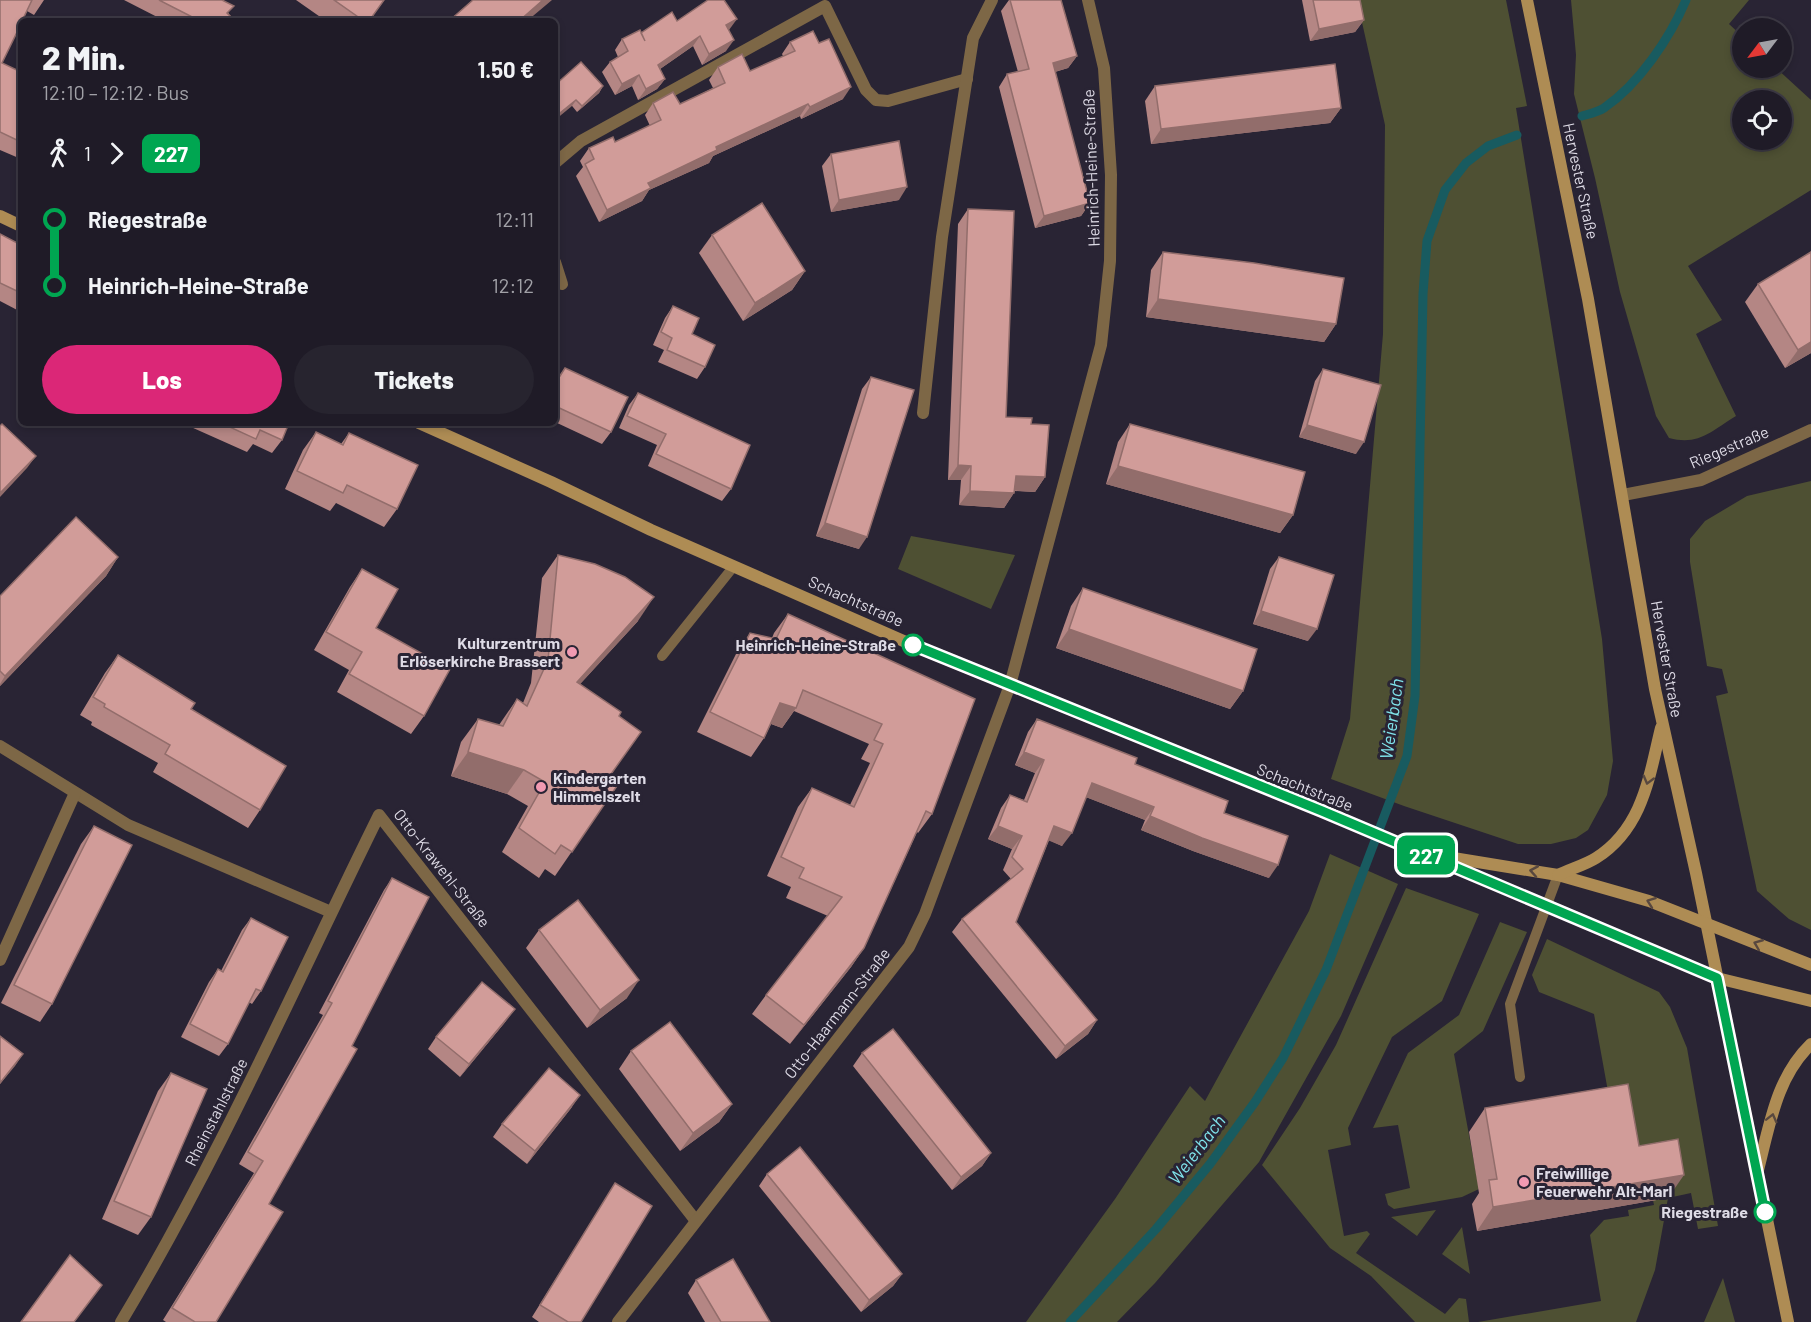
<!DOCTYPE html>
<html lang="de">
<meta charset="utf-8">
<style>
:root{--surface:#1f1b27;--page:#27242f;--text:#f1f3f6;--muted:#a1a1a7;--line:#3c3944;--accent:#db2777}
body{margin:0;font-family:Barlow,sans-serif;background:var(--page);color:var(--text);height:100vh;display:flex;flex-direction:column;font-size:22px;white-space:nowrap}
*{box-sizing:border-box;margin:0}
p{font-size:20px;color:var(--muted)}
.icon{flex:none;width:33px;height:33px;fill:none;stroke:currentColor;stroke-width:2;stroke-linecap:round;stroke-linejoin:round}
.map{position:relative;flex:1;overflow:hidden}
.drawer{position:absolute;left:18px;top:18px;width:540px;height:408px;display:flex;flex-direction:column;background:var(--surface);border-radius:9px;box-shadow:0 3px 9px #0003,0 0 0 2px var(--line)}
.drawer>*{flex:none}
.badge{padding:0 12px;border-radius:9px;font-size:21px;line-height:39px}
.needle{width:39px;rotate:238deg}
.controls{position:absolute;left:1732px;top:18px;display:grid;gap:12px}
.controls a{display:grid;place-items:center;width:60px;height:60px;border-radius:50%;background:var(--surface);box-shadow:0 3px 9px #0003,0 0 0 2px var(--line);font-size:30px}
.map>.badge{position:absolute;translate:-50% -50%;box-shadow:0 0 0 3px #fff}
.legs{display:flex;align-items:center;gap:9px;height:66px;padding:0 24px;font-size:20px}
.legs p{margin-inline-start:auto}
.head{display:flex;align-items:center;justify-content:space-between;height:102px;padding:0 24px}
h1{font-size:33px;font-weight:800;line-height:45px}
.action{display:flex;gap:12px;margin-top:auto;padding:12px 24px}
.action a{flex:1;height:69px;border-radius:36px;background:var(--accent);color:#fff;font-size:24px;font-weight:800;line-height:69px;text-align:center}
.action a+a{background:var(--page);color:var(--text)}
ul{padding:0 24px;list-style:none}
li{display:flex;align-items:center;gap:21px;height:66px;font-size:22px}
li i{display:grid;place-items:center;width:9px;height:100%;margin:0 8px;background:currentColor}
li i::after{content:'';width:15px;height:15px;margin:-8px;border:4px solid;border-radius:50%;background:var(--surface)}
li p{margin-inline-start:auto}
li:first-child i{background:linear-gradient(#0000 50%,currentColor 0)}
li:last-child i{background:linear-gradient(currentColor 50%,#0000 0)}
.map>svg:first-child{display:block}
.green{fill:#4e5033;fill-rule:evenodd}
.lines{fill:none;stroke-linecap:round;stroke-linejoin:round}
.stream{stroke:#185b60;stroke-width:9}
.lane{stroke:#7d6746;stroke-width:10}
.street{stroke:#7d6746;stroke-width:12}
.secondary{stroke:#ae8c54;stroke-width:12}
.wall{fill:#b48684}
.shaded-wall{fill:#926d6b}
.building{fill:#d19c99;stroke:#926d6b;stroke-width:1.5}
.oneway{stroke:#58483f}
.line-1-casing{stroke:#fff;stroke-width:14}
.line-1{stroke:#00a651;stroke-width:9}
.stop-1-dot{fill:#fff;stroke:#00a651;stroke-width:3}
.poi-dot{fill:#f19ab2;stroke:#292434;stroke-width:2}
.labels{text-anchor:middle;stroke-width:6;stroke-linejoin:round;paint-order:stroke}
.street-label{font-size:16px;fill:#dedbe6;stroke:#292434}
.poi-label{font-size:16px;font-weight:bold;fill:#dedbe6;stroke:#292434;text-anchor:start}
.stop-label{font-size:16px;font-weight:bold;fill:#dedbe6;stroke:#292434;text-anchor:end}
.water-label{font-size:18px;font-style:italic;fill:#80e4ec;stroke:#292434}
</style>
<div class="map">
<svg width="1811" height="1322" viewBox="0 0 1811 1322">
<rect width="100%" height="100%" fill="#292434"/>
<g class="green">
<polygon points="1357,0 1506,0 1527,106 1516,108 1602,639 1613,761 1607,795 1588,830 1576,838 1551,844 1518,844 1404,806 1331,779 1350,719 1383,334 1385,125"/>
<path d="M1571,0H1749L1729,24L1743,37V68H1776L1811,100V190L1688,266L1722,320L1696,334L1736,416C1711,431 1699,446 1669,438L1656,416L1620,292L1595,178L1574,94L1576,55ZM1743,100H1782V140H1743Z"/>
<polygon points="1811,481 1811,930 1789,919 1757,891 1716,696 1728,693 1722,669 1707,666 1690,562 1690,539 1705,521 1747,496"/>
<polygon points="911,536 1015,555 991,609 898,569"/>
<polygon points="1330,854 1398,884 1341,1016 1259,1162 1155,1283 1117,1322 1026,1322 1115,1199 1190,1086 1205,1101 1309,911"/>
<polygon points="1406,888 1479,914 1442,1001 1392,1037 1348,1128 1351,1145 1328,1150 1344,1236 1367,1231 1370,1234 1356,1253 1445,1314 1459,1298 1466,1299 1469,1322 1415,1322 1371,1276 1330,1248 1262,1165 1300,1108 1336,1045"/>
<polygon points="1500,922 1527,932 1483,1031 1454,1054 1479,1189 1462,1197 1394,1209 1388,1205 1385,1194 1410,1188 1398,1125 1373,1128 1408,1053 1459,1015"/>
<polygon points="1547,939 1659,992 1670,1007 1687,1048 1718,1226 1698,1229 1691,1193 1668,1198 1655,1270 1636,1322 1478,1322 1601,1301 1590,1235 1604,1220 1629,1216 1628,1210 1654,1205 1653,1200 1622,1169 1594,1014 1539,992 1532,975"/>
<polygon points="1436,1210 1417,1236 1391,1217"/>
<polygon points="1462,1227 1470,1274 1442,1254"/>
<polygon points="1723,1278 1735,1322 1704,1322"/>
</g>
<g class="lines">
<g class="stream">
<path d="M1582,116C1589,114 1598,112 1604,108C1639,84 1670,38 1686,0"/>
<polyline points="1070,1322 1156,1229 1210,1164 1255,1102 1283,1058 1326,970 1407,756 1415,696 1423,294 1427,241 1445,190 1466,163 1488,146 1517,135"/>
</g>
<g class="lane">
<polyline points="662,656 734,566"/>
<polyline points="1520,1077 1510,1004 1558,875"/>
</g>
<g class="street">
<polyline points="555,163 581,141 825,6 866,90 876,100 888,101 967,79"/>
<polyline points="555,262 562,284"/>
<polyline points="923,413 942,237 973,38 992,0"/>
<polyline points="1623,495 1701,480 1811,430"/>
<polyline points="0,746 128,825 331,912"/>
<polyline points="0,960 75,793"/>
<path d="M121,1322C219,1159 295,985 379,815L696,1221"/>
<polyline points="618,1322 909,947 925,914 1010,685 1101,345 1110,261 1111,175 1104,68 1088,0"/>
</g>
<g class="secondary">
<polyline points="1527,0 1588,299 1655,689 1696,873 1788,1322"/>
<polyline points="0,216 21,226"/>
<polyline points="419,423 551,482 651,530 924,650 1322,811 1717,978 1811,1001"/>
<polyline points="1441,856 1558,875 1649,901 1811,965"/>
<path d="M1558,875C1570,869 1585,865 1596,858C1643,828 1649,777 1661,728"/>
<path d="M1758,1170C1770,1124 1776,1078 1811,1044"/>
</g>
</g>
<g class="wall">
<polygon points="0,0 44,0 34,15 27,11 2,63 21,72 21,159 0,150"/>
<polygon points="124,0 222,0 229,14 235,21 165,21"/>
<polygon points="296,0 384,0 369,21 326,21"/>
<polygon points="1009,0 1061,0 1077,56 1068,68 1055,72 1090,203 1081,216 1035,228 999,87 1007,74 1018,72 1001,11"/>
<polygon points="1302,0 1360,0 1364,20 1355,32 1310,41"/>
<polygon points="677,21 729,30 726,51 702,65 693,46 660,69 665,79 657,89 638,100 632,86 615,95 602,72 610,62 618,57 615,50 622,39"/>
<polygon points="790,42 843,99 801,119 800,116 713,156 709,163 649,190 642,201 599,222 576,176 583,167 580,161 589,148 615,142 650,126 645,115 653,103 680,104 713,88 709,80 718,67 750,71 783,56 782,54"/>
<polygon points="555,85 603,86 599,93 577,112"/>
<polygon points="1155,86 1341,108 1330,123 1151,144 1145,101"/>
<polygon points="831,154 899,200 831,212 822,166"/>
<polygon points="968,209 1006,417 1031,424 1045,477 1035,492 1015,491 1004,508 959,505 961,480 948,480 958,224"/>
<polygon points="0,234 21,245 21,312 0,301"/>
<polygon points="712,235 805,271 792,290 743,321 699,253"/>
<polygon points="1163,252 1336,324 1324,342 1146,317 1151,270"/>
<polygon points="1811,252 1811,353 1785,368 1745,302 1758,284"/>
<polygon points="673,306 692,334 705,367 697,379 658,362 664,350 653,345 665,318"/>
<polygon points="565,368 611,432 602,444 555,422 555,374 559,376"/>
<polygon points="1323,369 1356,454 1299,437 1315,381"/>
<polygon points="871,377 859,549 816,536 862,389"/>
<polygon points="638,393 731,489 722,501 648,466 657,445 619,428 629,405"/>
<polygon points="182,423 289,423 282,440 272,453 253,444 247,452"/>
<polygon points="1130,424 1293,515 1280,533 1106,484 1118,442"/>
<polygon points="316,432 341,444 349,433 397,509 384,527 336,503 330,511 285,489 303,450"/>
<polygon points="558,555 638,621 580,684 619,716 612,774 621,780 555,876 545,869 539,878 502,852 528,806 507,794 451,776 461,742 478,719 499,725 517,699 523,703 531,683 542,578"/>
<polygon points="118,557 106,576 0,686 0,596"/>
<polygon points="1279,557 1308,641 1253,624 1270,569"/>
<polygon points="362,569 376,628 424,716 411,734 337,692 349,670 314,650 350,587"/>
<polygon points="1083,588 1243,691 1230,709 1056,648 1071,606"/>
<polygon points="788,614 975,699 932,814 918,833 917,832 864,948 851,967 790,1044 752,1014 766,995 828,916 786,898 791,887 767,876 798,807 812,788 850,805 870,763 861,759 869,744 794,711 782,728 771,724 764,738 751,757 697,732 737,652 750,633 772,638 774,633"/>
<polygon points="118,655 191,709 260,810 248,828 153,772 158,763 91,725 92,722 80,715 105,673"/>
<polygon points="1037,719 1135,764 1224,813 1269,878 1193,851 1141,830 1145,820 1086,797 1062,846 1049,840 1016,922 1097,1020 1088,1034 1056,1059 952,932 962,919 1011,879 1003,870 1012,849 988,839 1001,808 1010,795 1024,800 1035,773 1015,765 1028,732"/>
<polygon points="94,826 52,1004 40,1022 1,1003 81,844"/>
<polygon points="392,878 216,1322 166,1322 163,1320 254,1173 239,1164 323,1015 319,1013 384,890"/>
<polygon points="251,918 261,991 252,1004 249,1002 228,1044 219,1056 181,1037 209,982 218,969 221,971 242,930"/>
<polygon points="539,930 627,998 587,1028 526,948"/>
<polygon points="506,1021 460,1077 428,1049 436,1037"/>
<polygon points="631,1051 732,1104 719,1122 680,1151 619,1069"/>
<polygon points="862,1053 991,1153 982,1166 952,1190 853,1066"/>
<polygon points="171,1073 151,1217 138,1235 102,1219 158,1091"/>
<polygon points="572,1107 527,1164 493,1137 502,1124"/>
<polygon points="1485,1108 1639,1146 1668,1198 1477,1231 1472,1204 1479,1193 1469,1132"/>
<polygon points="767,1174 902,1274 893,1286 861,1312 759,1186"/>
<polygon points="615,1183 581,1322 539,1322 532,1317 607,1196"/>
<polygon points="696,1280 770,1322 705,1322 688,1293"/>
</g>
<g class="shaded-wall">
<polygon points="543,0 552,0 527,21 519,21"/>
<polygon points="737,19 729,30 719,36 726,25"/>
<polygon points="1364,20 1355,32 1310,41 1319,29"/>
<polygon points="700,36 693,46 650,76 658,65"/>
<polygon points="734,40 726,51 702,65 709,54"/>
<polygon points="1077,56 1068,68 1044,75 1053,63"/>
<polygon points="639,75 632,86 615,95 622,84"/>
<polygon points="665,79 657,89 638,100 646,89"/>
<polygon points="603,86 599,93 577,112 582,106"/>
<polygon points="851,87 843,99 801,119 810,107"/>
<polygon points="576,100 572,106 555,120 555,117"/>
<polygon points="808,104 800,116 713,156 709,163 649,190 642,201 599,222 607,210 648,183 716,147"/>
<polygon points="1341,108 1330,123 1151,144 1161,129"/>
<polygon points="907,187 899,200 831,212 839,200"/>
<polygon points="1090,203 1081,216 1035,228 1044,216"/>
<polygon points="805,271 792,290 743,321 755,303"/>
<polygon points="1158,299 1336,324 1324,342 1146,317"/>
<polygon points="1811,342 1811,353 1785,368 1798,350"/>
<polygon points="1307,425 1364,442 1356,454 1299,437"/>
<polygon points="36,456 27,468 0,497 0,493"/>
<polygon points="958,465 971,466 961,480 948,480"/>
<polygon points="1118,466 1293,515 1280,533 1106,484"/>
<polygon points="1016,476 1045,477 1035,492 1005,490"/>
<polygon points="970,491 1014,493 1004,508 959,505"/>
<polygon points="825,523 867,537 859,549 816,536"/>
<polygon points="118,557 106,576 0,686 0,684 5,676"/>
<polygon points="654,597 638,621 560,706 577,682"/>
<polygon points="1261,611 1317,629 1308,641 1253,624"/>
<polygon points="1069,629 1243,691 1230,709 1056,648"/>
<polygon points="780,703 796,708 782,728 766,722"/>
<polygon points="468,752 524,770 507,794 451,776"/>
<polygon points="1024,752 1044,760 1035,773 1015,765"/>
<polygon points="1092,783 1154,807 1145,820 1083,796"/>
<polygon points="1150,816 1278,865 1269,878 1193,851 1141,830"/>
<polygon points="998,826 1022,836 1012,849 988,839"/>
<polygon points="1054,826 1072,833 1062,846 1045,839"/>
<polygon points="864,948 851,967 790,1044 804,1025"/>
<polygon points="639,980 627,998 587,1028 600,1010"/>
<polygon points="515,1009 506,1021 460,1077 469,1064"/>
<polygon points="1097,1020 1088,1034 1056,1059 1065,1046"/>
<polygon points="23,1054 15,1066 0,1084 0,1083"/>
<polygon points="580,1095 572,1107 527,1164 535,1151"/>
<polygon points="732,1104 719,1122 680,1151 693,1133"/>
<polygon points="991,1153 982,1166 952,1190 961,1177"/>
<polygon points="1684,1175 1668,1198 1477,1231 1493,1207"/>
<polygon points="902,1274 893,1286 861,1312 869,1300"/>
</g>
<g class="building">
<polygon points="0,0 32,0 22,21 21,21 21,24 2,63 21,72 21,142 0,132"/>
<polygon points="159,0 222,0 234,6 227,13 235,21 200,21"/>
<polygon points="334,0 384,0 369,21 364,21"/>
<polygon points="473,0 543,0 519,21 449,21"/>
<polygon points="708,0 724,0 737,19 726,25 734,40 709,54 700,36 658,65 665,79 646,89 639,75 622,84 610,62 628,51 622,39 640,30 645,41 641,33 672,12 677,21"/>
<polygon points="1010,0 1061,0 1077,56 1053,63 1090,203 1044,216 1007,74 1029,69"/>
<polygon points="1313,0 1360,0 1364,20 1319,29"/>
<polygon points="813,31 819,43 829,39 851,87 810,107 808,104 716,147 717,150 648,183 651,188 607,210 585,164 594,159 589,148 613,137 615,142 661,120 653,103 673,92 680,104 725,83 718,67 742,54 750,71 795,51 790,42"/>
<polygon points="581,62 603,86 582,106 576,100 555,117 555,85"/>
<polygon points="1335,64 1341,108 1161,129 1155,86"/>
<polygon points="899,141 907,187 839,200 831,154"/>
<polygon points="762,203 805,271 755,303 712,235"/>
<polygon points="968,209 1014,211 1006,417 1032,418 1031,424 1049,425 1045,477 1016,476 1014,493 970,491 971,466 958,465"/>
<polygon points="0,234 21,245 21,293 0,283"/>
<polygon points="1163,252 1254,263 1344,278 1336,324 1158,299"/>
<polygon points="1811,252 1811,342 1798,350 1758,284"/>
<polygon points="673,306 699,318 692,334 715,345 705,367 667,350 672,338 661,332"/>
<polygon points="565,368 628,397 611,432 555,406 555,374 560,376"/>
<polygon points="1323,369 1381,385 1364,442 1307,425"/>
<polygon points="871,377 914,390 867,537 825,523"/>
<polygon points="638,393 750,445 731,489 656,454 666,434 627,416"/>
<polygon points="221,423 289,423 282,440 260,430 256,439"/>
<polygon points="2,424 36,456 0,493 0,426"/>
<polygon points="1130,424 1305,472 1293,515 1118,466"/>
<polygon points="316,432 343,445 349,433 418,465 397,509 347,485 343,493 297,471"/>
<polygon points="76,517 118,557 5,676 0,671 0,596"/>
<polygon points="558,555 595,564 625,577 654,597 577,682 621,712 619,716 641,732 611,774 621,780 572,852 561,845 555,854 519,828 545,782 524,770 468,752 478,719 503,726 517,699 527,706 548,660"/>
<polygon points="1279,557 1334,575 1317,629 1261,611"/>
<polygon points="362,569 398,589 376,628 450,669 424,716 349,674 362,652 326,632"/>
<polygon points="1083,588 1257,649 1243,691 1069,629"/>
<polygon points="788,614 975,699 932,814 926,811 864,948 804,1025 766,995 842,897 799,878 804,868 781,857 812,788 854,807 883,744 874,740 882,724 803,690 796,708 780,703 764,738 710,712 750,633 776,639"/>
<polygon points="118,655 195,703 191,709 286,766 260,810 165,754 170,745 104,707 105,704 93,697"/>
<polygon points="1037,719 1137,758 1135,764 1228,801 1224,813 1288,836 1278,865 1202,838 1150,816 1154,807 1092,783 1072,833 1054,826 1016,922 1097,1020 1065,1046 962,919 1023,869 1012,857 1022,836 998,826 1010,795 1027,802 1044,760 1024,752"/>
<polygon points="94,826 132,845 52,1004 14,985"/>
<polygon points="392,878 429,897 352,1046 357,1049 269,1204 283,1212 216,1322 195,1322 172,1308 263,1161 248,1152 332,1003 328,1001"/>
<polygon points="578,900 639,980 600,1010 539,930"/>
<polygon points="251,918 288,937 261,991 256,989 228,1044 190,1024 218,969 223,972"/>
<polygon points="482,982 515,1009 469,1064 436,1037"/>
<polygon points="670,1022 732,1104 693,1133 631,1051"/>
<polygon points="893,1029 991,1153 961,1177 862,1053"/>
<polygon points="0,1036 23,1054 0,1083"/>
<polygon points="549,1068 580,1095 535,1151 502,1124"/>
<polygon points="171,1073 207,1089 151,1217 114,1201"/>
<polygon points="1628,1084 1639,1146 1678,1139 1684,1175 1493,1207 1489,1180 1497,1179 1485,1108"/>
<polygon points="800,1147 902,1274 869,1300 767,1174"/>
<polygon points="615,1183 652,1206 581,1322 568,1322 540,1305"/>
<polygon points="70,1255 102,1285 74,1322 21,1322"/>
<polygon points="733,1259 770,1322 721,1322 696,1280"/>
</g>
<defs><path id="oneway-chevron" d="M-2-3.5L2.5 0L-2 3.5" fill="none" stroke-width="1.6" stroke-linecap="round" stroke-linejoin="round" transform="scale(1.5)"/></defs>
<g class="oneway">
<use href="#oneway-chevron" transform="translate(1648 780) rotate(105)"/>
<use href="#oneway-chevron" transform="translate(1534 871) rotate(-170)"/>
<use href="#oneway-chevron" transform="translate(1651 902) rotate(-160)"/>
<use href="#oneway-chevron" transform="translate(1758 944) rotate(-158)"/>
<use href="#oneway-chevron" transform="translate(1772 1118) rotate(-76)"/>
</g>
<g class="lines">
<g class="line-1-casing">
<polyline id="line-1" points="913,645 1322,811 1717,978 1765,1212"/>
</g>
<use href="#line-1" class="line-1"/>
</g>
<g class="stop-1-dot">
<circle cx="913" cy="645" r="10"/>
<circle cx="1765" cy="1212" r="10"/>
</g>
<g class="poi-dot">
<circle cx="572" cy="652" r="6"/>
<circle cx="541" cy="787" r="6"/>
<circle cx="1524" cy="1182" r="6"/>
</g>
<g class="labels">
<g class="street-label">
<text transform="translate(1091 168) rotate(-92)" y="6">Heinrich-Heine-Straße</text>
<text transform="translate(1581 181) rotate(78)" y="6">Hervester Straße</text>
<text transform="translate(1729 447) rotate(-23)" y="6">Riegestraße</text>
<text transform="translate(856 601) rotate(24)" y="6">Schachtstraße</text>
<text transform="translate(1667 659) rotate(80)" y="6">Hervester Straße</text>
<text transform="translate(1305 787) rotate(22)" y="6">Schachtstraße</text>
<text transform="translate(442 868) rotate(52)" y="6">Otto-Krawehl-Straße</text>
<text transform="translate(837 1013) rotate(-52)" y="6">Otto-Haarmann-Straße</text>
<text transform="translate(216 1112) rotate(-63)" y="6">Rheinstahlstraße</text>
</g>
<g class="poi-label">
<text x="560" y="649" text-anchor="end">Kulturzentrum<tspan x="560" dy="18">Erlöserkirche Brassert</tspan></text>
<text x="553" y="784">Kindergarten<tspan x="553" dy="18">Himmelszelt</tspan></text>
<text x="1536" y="1179">Freiwillige<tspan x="1536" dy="18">Feuerwehr Alt-Marl</tspan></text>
</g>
<g class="stop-label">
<text x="896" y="651">Heinrich-Heine-Straße</text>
<text x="1748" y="1218">Riegestraße</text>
</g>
<g class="water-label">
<text transform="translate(1392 719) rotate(-82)" y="6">Weierbach</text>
<text transform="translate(1197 1150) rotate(-53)" y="6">Weierbach</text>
</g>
</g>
</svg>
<div class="controls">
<a><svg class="needle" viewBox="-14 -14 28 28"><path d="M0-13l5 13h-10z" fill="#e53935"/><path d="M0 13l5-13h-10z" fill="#a1a1a7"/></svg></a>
<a><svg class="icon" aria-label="locate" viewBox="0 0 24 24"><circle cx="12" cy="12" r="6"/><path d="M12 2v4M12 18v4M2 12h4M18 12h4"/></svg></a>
</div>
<b class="badge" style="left:1426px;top:855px;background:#00a651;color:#fff">227</b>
<section class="drawer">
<div class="head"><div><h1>2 Min.</h1><p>12:10 – 12:12 · Bus</p></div><b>1.50 €</b></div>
<div class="legs"><svg class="icon" aria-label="walk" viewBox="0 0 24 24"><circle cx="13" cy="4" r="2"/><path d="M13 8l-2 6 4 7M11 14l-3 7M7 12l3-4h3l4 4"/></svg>1<svg class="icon" aria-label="forward" viewBox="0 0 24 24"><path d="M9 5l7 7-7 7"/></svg><b class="badge" style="background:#00a651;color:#fff">227</b></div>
<ul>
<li><i style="color:#00a651"></i><b>Riegestraße</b><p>12:11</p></li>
<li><i style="color:#00a651"></i><b>Heinrich-Heine-Straße</b><p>12:12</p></li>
</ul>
<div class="action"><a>Los</a><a>Tickets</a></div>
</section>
</div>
